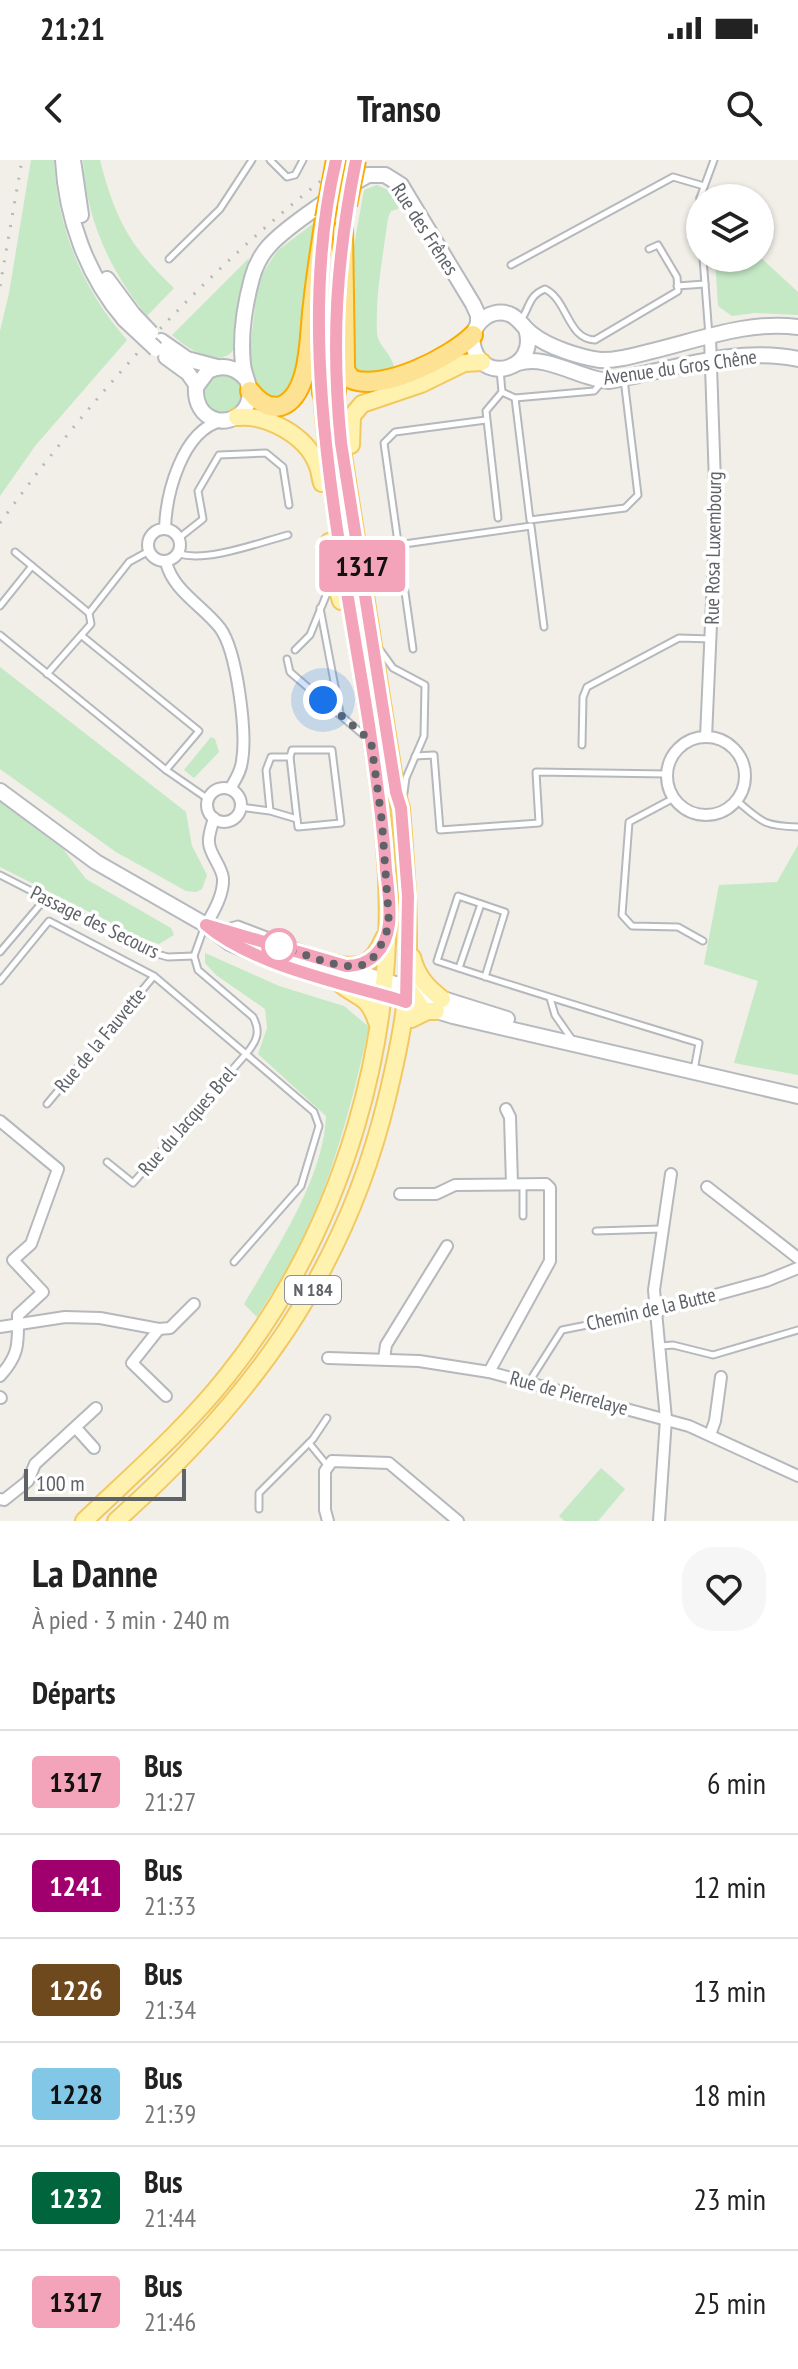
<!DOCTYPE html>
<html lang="fr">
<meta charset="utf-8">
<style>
:root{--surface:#fff;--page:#f6f6f6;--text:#222;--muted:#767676;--line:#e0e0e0}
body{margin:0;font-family:"PT Sans Narrow",sans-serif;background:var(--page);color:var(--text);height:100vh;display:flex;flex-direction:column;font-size:30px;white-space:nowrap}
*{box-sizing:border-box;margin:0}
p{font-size:26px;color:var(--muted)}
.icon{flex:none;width:44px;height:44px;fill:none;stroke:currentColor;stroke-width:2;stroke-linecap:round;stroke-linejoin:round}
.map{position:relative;height:1361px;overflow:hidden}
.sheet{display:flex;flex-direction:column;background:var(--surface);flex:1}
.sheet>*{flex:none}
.badge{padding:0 16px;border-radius:6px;font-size:28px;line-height:52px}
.fabs{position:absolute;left:686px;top:24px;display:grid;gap:16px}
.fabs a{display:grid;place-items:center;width:88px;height:88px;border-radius:50%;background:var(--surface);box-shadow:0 2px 6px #0004;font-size:40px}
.scale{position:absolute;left:24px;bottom:20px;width:162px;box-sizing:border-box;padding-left:8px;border:4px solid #5f6368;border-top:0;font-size:22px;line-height:28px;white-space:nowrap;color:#5f6368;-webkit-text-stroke:6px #fff;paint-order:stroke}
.you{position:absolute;width:40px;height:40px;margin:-20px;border:6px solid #fff;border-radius:50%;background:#1a73e8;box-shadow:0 0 0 12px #1a73e833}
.map>.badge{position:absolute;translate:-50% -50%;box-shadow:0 0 0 4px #fff}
h2{padding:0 32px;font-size:30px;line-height:72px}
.round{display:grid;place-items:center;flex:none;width:84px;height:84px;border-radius:32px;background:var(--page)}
.headline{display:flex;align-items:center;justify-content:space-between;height:136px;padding:0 32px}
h1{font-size:38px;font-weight:800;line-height:60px}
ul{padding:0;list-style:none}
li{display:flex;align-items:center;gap:24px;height:104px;padding:0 32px;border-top:2px solid var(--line)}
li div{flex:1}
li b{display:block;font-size:30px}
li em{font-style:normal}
li .badge{min-width:88px;font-weight:700;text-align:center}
.status{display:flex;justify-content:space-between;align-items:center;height:56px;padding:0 40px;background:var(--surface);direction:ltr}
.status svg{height:22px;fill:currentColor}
header{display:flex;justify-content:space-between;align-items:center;height:104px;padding:0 32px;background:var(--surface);font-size:36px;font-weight:800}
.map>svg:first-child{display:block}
.green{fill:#c5e8c5}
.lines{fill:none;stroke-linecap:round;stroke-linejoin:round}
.lane-casing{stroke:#b5b8bc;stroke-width:9}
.street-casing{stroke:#b5b8bc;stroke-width:14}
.secondary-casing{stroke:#b6babf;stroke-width:18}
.primary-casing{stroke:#f2c960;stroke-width:20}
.highway-casing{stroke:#f9ab00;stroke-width:22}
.lane{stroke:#fff;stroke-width:5}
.street{stroke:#fff;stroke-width:10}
.secondary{stroke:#fff;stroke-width:14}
.primary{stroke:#fff2af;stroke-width:16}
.highway{stroke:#fde293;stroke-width:18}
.rail{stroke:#b6b7b8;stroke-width:3;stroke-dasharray:2 10;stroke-linecap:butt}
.secondary-bridge-casing{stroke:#b6babf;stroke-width:18;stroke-linecap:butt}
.highway-bridge-casing{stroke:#f9ab00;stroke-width:22;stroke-linecap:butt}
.secondary-bridge{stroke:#fff;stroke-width:14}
.highway-bridge{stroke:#fde293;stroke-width:18}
.line-casing{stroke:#fff;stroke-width:18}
.line{stroke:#f3a4ba;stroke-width:12}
.walk{stroke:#5f6368;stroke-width:8;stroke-dasharray:0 14.4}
.stop-dot{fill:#fff;stroke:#f3a4ba;stroke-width:4}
.labels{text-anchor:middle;stroke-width:7;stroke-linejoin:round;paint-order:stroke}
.shield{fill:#fff;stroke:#8f9295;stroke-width:2}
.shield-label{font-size:18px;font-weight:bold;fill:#5f6368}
.street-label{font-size:20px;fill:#5f6368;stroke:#fff}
</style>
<div class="status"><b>21:21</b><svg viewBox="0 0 49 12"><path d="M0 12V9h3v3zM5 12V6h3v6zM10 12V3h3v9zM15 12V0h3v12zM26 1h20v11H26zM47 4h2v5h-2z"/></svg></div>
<header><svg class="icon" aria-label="back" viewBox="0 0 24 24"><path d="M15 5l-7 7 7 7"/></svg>Transo<svg class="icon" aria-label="search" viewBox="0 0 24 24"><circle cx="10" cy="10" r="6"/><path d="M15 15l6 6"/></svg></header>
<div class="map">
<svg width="798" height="1361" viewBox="0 0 798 1361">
<rect width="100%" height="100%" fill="#f1efe8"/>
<g class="green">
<path d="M31,0H54C57,68 82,129 127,180L35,286L0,336V171L9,133Z"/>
<path d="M83,0H100C115,58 129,86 174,128L147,156C110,111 86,59 83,0Z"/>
<path d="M377,25L390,31L400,41L398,49L391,51L388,58C383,96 375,135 377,173C378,187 393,193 395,212L361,214L354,210L349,155L351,103L364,30Z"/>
<polygon points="314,63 298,210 291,232 274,240 259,232 248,208 256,137 261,116 277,91"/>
<polygon points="760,97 798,132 798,155 755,153 732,156 718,146 715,98"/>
<path d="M249,98C246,112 242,127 240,141C239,155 241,172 236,185C224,214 185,187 172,175Z"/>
<circle cx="223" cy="234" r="20"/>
<polygon points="0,507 186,652 192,686 207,715 202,729 196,732 186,731 116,692 0,609"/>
<polygon points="211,577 215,579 219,592 194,618 184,610"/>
<polygon points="0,642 63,689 86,719 171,768 174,775 159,784 141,778 0,707"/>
<polygon points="798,685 798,915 734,903 758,821 704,804 719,725 777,722"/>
<path d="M205,793L279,826L344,846L369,867C352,943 333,1018 298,1088C287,1112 271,1134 257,1157L244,1144C275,1091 324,1018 326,956L258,894L267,868L265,849L216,815L205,803Z"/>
<polygon points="601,1308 625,1329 598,1361 565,1361 559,1356"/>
</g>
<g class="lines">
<g class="lane-casing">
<g id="lane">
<polyline points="270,0 287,17 295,15 303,0"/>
<polyline points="700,38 714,0"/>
<polyline points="700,38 700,54"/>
<polyline points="703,98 709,176"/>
<polyline points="169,99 220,49 252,0"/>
<polyline points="511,105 673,17 704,26"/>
<polyline points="677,126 705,124"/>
<path d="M521,160C530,147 528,136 545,129C568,140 567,179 595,180L678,131L677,117L658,85L649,89"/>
<polyline points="502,232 515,238 530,360 625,348 638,335 624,219"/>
<polyline points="515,238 594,231 602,222"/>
<polyline points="498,358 486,251 502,232 500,210"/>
<polyline points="179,378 203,359 198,331 219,295 266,293 283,307 289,345"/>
<polyline points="397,385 531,366 544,467"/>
<polyline points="15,392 89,453 129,402 149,391"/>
<path d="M179,394C209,402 257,383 288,375"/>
<polyline points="0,446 32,406"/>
<polyline points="320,448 340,553"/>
<polyline points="0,475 166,610 208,639"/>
<polyline points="82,476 199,571 166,610"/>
<polyline points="413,489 384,283 395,272 486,260"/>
<polyline points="295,490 310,475 332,421"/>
<polyline points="380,490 393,508 425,525 424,576 406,618 403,640"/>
<polyline points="287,499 290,512 367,578"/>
<polyline points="47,514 91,464 89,453"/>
<polyline points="582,585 583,537 587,527 679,478 711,479"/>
<polyline points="415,596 434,595 440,670 539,663 536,612 667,614"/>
<polyline points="290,597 297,659"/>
<polyline points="674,638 629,662 622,755 632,766 678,767 703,781"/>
<path d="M736,640C762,662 763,666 798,667"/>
<polyline points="240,647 270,651 266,610 271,597 290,597 292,590 332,590 341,663 298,667 297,659 270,651"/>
<polyline points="0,715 153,793 168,797 194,796"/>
<polyline points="227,767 238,764 319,795"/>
<path d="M204,768L194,796L198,810L253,857C261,872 257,881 246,894L314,952L319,966L301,1026L234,1102"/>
<polyline points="0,792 45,739"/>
<polyline points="459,808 481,744"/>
<path d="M485,817L505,752L458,736L437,801C524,830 611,856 699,883L694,910"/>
<polyline points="0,821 49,761 154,816 246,894 133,1023 107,1002"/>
<polyline points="550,838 555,855 571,878"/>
<polyline points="47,944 154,816"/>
<polyline points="523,1025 523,1056"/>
<polyline points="596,1071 661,1069"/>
<polyline points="661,1186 673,1185 713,1195 798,1170"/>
<polyline points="529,1222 562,1170 657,1151"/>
<polyline points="309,1283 327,1305"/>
<polyline points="259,1349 259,1333 313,1279 327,1258"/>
</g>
</g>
<g class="street-casing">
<g id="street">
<circle cx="164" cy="385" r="16"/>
<path d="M165,369C166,334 182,271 221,261"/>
<path d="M166,402C173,431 202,445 220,468C237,491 247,572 242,601C241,612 235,620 230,629"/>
<polyline points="706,577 716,352 710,177"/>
<circle cx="706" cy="616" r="39"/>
<circle cx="224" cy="645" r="17"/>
<path d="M206,765C214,751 224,734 223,718C221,705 210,695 209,683C208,675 212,666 214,658"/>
<polyline points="506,949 510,957 512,1024"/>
<path d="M0,961L58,1009L31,1084L13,1100L43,1132L18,1155C18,1183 20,1194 0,1216"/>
<polyline points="707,1027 798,1098"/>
<polyline points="400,1034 436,1034 455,1025 546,1024 550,1028 550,1101 489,1212"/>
<polyline points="657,1151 766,1121 798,1108"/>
<polyline points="0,1167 65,1157 100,1158 159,1169"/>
<polyline points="328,1198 419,1201 489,1212 689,1266 798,1316"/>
<polyline points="384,1199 386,1185 447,1086"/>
<polyline points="166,1236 132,1203 159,1169 170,1168 194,1144"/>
<polyline points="0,1237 1,1238"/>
<polyline points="76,1268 94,1288"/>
<polyline points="710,1275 715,1261 721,1217"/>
<polyline points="0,1339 4,1340 28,1321 35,1304 96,1248"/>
<polyline points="328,1361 325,1350 325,1311 332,1301 389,1303 458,1361"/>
<polyline points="659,1361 666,1259 654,1130 671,1014"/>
</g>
</g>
<g class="secondary-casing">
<g id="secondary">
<path d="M63,0C66,58 87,116 125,160"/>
<polyline points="73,0 81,55"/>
<polyline points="107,119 133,154"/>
<path d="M526,169C539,208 485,225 474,189C467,168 488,147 509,154C520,158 523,168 532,174C548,187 579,197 600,200C616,201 633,196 648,192C696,181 748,160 798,167"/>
<polyline points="161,181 187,199 217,207"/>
<polyline points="166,197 188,213 197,226"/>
<path d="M518,203C548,194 579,219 609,221C673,210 733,186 798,199"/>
<path d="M246,219C235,206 222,204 208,211L196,227C195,242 201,256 217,260C231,263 246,254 249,239C252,227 244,216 243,204C240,177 245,144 252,118C255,107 261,95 269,86C287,66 344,28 368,15H385L401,25L473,144L478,155V164"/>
<polyline points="0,631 96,702 206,765 230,783 257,795 453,856 798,936"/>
<polyline points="207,765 507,859"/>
</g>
</g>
<g class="primary-casing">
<g id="primary">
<path d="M237,257C266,254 306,275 317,304C320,310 320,317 322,323"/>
<polyline points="351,285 352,256 362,244 421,224 464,203 482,202"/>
<polyline points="329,382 334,417 341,441"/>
<path d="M412,797C417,817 427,827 442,839"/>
<path d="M329,803C359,809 371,808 384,778"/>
<path d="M337,821C356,839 367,832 377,862"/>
<polyline points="405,824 420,846"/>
<polyline points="411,859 427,851 436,851"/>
<path d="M84,1361C133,1314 185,1269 227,1216C345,1068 401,873 385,685C371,533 334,385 322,233"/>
<path d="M116,1361C250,1241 344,1116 387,938C395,905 403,871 406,837C411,773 406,711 401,648L396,632L341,283L336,232"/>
</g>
</g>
<g class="highway-casing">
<g id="highway">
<path d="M343,70L345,202V210L351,219C383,232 451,197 473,175"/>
<polyline points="320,168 322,233"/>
<polyline points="335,195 336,232"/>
<path d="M250,231C258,241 268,250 281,246C312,235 309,171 313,144C316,115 321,86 325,58"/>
</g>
</g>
<use href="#lane" class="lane"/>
<use href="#street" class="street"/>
<use href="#secondary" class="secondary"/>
<use href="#primary" class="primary"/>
<use href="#highway" class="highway"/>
<g class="rail">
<polyline points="0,126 22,0"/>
<path d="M0,363C99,226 213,102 348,0"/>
</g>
<g class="secondary-bridge-casing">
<g id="secondary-bridge">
<polyline points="133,154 151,173"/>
<polyline points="125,160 156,189"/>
</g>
</g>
<g class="highway-bridge-casing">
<g id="highway-bridge">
<polyline points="347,45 356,0"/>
<polyline points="325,58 336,0"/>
</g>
</g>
<use href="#secondary-bridge" class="secondary-bridge"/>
<use href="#highway-bridge" class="highway-bridge"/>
</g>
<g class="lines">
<g class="line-casing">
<path id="line" d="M336,0C293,180 341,386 369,565C376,614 383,661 386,710C388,727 391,747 389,764C386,789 371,806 346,806L206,765C254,806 344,823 406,842L408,736L401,648L396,632L341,283C331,182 336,100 356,0"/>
</g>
<use href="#line" class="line"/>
<polyline class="walk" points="279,786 329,803 346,806 359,806 368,803 378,792 389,766 388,747 382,662 371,581 323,540"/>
</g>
<circle class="stop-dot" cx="279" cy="786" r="16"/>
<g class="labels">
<rect class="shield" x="285" y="1116" width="56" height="28" rx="6"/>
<g class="shield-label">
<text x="313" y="1136">N 184</text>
</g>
<g class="street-label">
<text transform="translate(425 69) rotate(57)" y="7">Rue des Frênes</text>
<text transform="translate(680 207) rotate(-8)" y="7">Avenue du Gros Chêne</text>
<text transform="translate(713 388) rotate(-89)" y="7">Rue Rosa Luxembourg</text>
<text transform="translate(95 762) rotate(26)" y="7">Passage des Secours</text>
<text transform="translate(100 880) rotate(-50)" y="7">Rue de la Fauvette</text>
<text transform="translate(187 961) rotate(-49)" y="7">Rue du Jacques Brel</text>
<text transform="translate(651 1149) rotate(-13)" y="7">Chemin de la Butte</text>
<text transform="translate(569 1233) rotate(15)" y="7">Rue de Pierrelaye</text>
</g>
</g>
</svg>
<div class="fabs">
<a><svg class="icon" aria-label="layers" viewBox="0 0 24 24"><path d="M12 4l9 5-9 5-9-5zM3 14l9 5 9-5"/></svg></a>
</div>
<div class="scale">100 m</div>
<div class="you" style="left:323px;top:540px"></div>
<b class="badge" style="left:362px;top:406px;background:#f3a4ba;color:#111">1317</b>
</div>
<section class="sheet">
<div class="headline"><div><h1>La Danne</h1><p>À pied · 3 min · 240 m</p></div><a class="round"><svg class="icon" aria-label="heart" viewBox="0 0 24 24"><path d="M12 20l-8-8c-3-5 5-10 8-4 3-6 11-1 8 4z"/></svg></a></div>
<h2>Départs</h2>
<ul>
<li><span class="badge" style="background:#f3a4ba;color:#111">1317</span><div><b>Bus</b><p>21:27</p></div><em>6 min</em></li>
<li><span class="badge" style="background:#a0006e;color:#fff">1241</span><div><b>Bus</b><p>21:33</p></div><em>12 min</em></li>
<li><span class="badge" style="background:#6e491e;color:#fff">1226</span><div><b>Bus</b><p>21:34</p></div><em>13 min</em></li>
<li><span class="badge" style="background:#82c8e6;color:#111">1228</span><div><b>Bus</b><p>21:39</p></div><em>18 min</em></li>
<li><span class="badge" style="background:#00643c;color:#fff">1232</span><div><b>Bus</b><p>21:44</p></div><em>23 min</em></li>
<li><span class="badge" style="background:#f3a4ba;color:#111">1317</span><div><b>Bus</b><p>21:46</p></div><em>25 min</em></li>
</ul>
</section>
